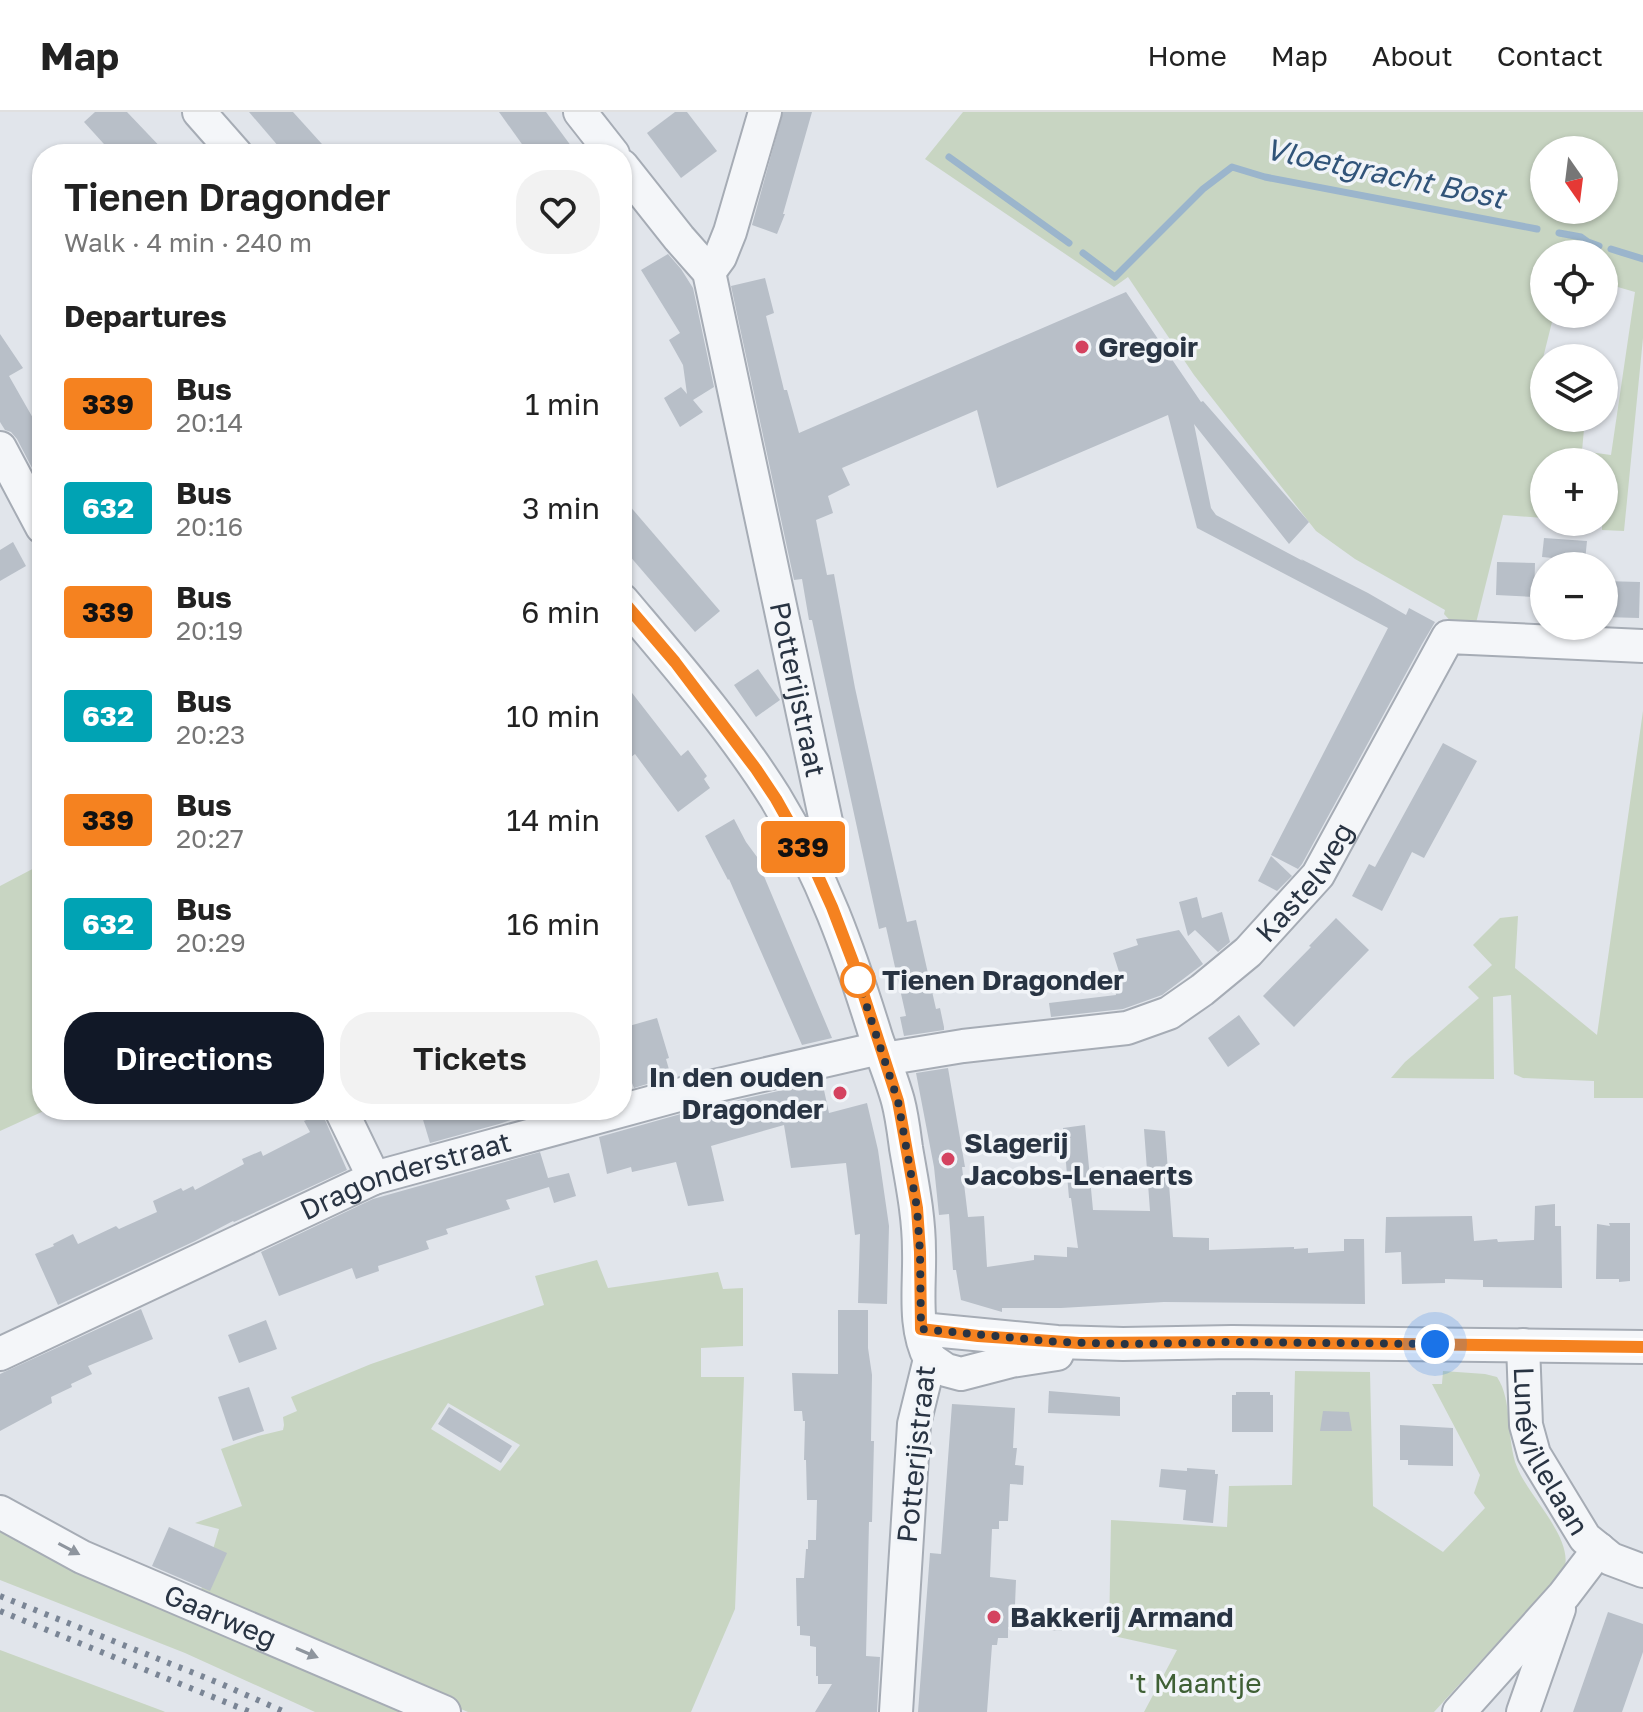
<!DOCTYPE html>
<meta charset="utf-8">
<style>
:root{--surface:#fff;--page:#f2f2f2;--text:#222;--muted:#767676;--line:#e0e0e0;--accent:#111827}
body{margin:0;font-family:"Golos Text",sans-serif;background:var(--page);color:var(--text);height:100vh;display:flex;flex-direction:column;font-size:30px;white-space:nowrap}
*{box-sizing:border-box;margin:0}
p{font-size:26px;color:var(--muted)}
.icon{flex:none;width:44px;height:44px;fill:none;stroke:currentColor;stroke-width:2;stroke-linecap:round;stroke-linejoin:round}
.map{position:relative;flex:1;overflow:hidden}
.sheet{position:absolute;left:32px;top:32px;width:600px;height:976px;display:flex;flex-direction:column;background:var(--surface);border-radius:32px;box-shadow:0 2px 6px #0004}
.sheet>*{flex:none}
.badge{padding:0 16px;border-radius:6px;font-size:28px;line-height:52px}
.needle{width:52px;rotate:166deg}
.tools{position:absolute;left:1530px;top:24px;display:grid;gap:16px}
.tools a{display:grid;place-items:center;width:88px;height:88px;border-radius:50%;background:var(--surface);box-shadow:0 2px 6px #0004;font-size:40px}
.you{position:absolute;width:40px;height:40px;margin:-20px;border:6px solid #fff;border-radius:50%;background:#1a73e8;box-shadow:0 0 0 12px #1a73e833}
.map>.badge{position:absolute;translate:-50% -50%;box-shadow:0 0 0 4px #fff}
h2{padding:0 32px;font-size:30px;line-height:72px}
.round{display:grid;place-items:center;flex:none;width:84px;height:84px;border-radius:32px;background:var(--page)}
.summary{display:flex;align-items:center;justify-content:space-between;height:136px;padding:0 32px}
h1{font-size:38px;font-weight:600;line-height:60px}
.action{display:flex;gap:16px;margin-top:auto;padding:16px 32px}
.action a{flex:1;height:92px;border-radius:32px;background:var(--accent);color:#fff;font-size:32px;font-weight:600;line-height:92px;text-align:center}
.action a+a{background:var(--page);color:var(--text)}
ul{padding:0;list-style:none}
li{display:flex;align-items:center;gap:24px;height:104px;padding:0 32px}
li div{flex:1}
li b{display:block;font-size:30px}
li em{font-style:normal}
li .badge{min-width:88px;font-weight:700;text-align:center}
header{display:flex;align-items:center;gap:48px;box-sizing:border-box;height:112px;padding:0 40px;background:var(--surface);border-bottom:2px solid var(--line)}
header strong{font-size:38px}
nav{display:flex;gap:44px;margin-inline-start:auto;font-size:28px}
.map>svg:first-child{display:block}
.green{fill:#c8d5c2;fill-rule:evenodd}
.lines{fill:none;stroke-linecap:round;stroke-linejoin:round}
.stream{stroke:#9bb5cc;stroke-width:7}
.building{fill:#b8bfc8}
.minor-casing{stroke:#a6acb5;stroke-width:36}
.minor{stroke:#f4f6f9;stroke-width:32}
.rail{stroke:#7a8595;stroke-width:6;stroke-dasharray:4 8;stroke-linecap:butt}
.oneway{fill:#8e959e}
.line-casing{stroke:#fff;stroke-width:18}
.line{stroke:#f58220;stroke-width:12}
.walk{stroke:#293443;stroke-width:8;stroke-dasharray:0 14.4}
.poi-dot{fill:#d4425f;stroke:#f1f4f8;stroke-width:3}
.stop-dot{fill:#fff;stroke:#f58220;stroke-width:4}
.labels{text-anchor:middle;stroke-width:7;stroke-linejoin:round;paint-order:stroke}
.poi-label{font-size:28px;font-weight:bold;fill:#293443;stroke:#f1f4f8;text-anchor:start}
.street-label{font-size:28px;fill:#293443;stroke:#f1f4f8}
.stop-label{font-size:28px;font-weight:bold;fill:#293443;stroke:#f1f4f8;text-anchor:start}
.park-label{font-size:28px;fill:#3f6035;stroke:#f1f4f8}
.water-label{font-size:30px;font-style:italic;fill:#315479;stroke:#f1f4f8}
</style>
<header>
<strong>Map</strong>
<nav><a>Home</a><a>Map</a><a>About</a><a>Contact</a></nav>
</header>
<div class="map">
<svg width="1643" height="1600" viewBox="0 0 1643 1600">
<rect width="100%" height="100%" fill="#e1e5eb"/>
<g class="green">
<path d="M963,0H1643V226L1624,419L1602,418V411L1590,410H1604V350H1544V406L1503,403L1474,519L1456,515L1444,502L1445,498L1355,447L1316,419L1194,263L1128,165L1114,175L925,47ZM1544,38H1604V98H1544ZM1544,142H1604V171L1635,180L1611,343L1582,339L1585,306H1544V283L1534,282L1554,202H1544Z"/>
<polygon points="1643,599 1643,986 1594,986 1594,969 1523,966 1514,962 1511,883 1493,885 1494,967 1391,966 1405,950 1479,886 1468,875 1492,853 1473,833 1500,806 1518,804 1515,856 1597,923"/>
<polygon points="42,752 42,998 46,998 0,1019 0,774"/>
<path d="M597,1148L608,1176L718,1160L723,1177L743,1176V1234L701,1236V1265H744L735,1497L691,1600H468L215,1495L219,1486L201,1478L219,1417L195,1411L242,1394L221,1337L258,1324L283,1318L284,1313L283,1305L297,1299L291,1285L371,1252L544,1193L535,1164ZM448,1291L520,1333L500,1359L431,1317Z"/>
<path d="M1295,1259L1370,1260L1373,1394L1443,1440L1485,1396L1474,1381L1480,1363L1432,1272H1442L1443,1259L1485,1262L1497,1265C1513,1289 1506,1327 1517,1355C1528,1384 1575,1427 1564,1458L1434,1600H1144L1177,1538L1109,1523L1111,1408L1227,1415L1229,1374L1292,1373Z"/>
<polygon points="0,1417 403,1600 315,1600 185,1541 0,1468"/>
<polygon points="0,1538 163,1599 165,1600 0,1600"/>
</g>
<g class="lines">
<g class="stream">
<polyline points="949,45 1069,131"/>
<polyline points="1559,121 1581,125 1588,130 1599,134"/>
<polyline points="1611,137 1643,147"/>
<polyline points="1083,141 1115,165 1203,77 1232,55 1265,65 1537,117"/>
</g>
</g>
<g class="building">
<polygon points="95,0 127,0 167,42 113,42 84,10"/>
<polygon points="249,0 293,0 331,42 285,42"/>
<polygon points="499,0 546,0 577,42 529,42"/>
<polygon points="675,0 687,0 717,39 681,66 647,21"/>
<polygon points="783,0 812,0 783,102 785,102 777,122 752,113"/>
<polygon points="668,142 681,157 693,176 714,275 693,288 703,300 680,315 664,286 681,275 687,282 683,253 669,228 680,221 641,158"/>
<polygon points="765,166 774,201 766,204 784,278 787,278 799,321 1126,180 1201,290 1203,289 1309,410 1289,432 1194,312 1211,396 1216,403 1303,449 1301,447 1368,481 1406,503 1409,496 1435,510 1422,532 1302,752 1298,757 1271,743 1388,516 1197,416 1168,303 997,376 977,298 842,356 850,373 828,384 833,401 816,408 827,463 834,462 855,576 907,810 916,808 936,897 940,896 944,915 944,918 904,924 900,905 906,904 886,815 879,817 812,508 809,508 802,467 794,468 731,174"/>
<polygon points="0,222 23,256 9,264 42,322 42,324 34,328 42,342 42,375 17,327 11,320 5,318 0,310"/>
<polygon points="622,385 720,499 695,520 622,435"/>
<polygon points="1544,426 1587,429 1585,449 1542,445"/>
<polygon points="13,430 26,454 0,469 0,438"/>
<polygon points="1497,450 1535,451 1534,485 1496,483"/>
<polygon points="1604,469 1640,470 1639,506 1604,505"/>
<polygon points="758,557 780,588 756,605 734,573"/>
<polygon points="622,568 681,644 688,638 707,664 704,667 710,676 678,700 635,642 622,652"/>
<polygon points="1443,631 1477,649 1424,746 1412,740 1382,799 1352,784 1369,752 1375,755"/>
<polygon points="734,707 746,730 760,749 758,750 832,926 802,933 729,767 728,768 705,724"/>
<polygon points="1271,744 1292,764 1277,779 1258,769"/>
<polygon points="1197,785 1202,806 1222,800 1230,830 1218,840 1195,818 1188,824 1179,790"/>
<polygon points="1336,806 1369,838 1294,915 1263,884 1311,835 1309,834"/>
<polygon points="1179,818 1203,852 1162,883 1123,897 1051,905 1049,891 1116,883 1113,865 1120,863 1113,841 1138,833 1136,827"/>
<polygon points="1239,903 1260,932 1228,955 1208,926"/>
<polygon points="657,906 669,946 666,947 670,961 656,965 657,969 634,976 632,971 622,974 622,916"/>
<polygon points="948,956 965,1055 962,1055 968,1105 984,1104 987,1155 1034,1148 1034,1143 1067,1145 1067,1135 1078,1136 1071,1086 1069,1086 1063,1016 1085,1013 1093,1098 1150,1099 1144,1017 1165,1019 1173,1125 1209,1126 1209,1138 1294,1135 1294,1137 1308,1136 1308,1141 1344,1139 1344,1127 1364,1127 1365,1192 1164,1190 1061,1196 1002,1196 1002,1200 961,1188 956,1158 953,1158 949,1102 939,1103 934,1055 916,961"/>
<polygon points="822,969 829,1001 867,991 878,1038 889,1114 887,1192 858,1191 860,1122 855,1123 846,1051 791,1056 784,1013 711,1034 724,1089 688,1094 676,1050 632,1060 631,1055 607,1062 599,1025 702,996 703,999 734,989"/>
<polygon points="432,998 531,998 531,1001 499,1012 430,1031 421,1001"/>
<polygon points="322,1001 347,1058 234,1110 233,1109 195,1129 58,1193 35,1142 54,1134 53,1132 73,1122 78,1132 116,1114 119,1117 157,1100 153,1089 181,1076 183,1079 193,1074 195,1078 244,1052 242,1047 261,1039 263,1044 310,1020 304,1009"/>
<polygon points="540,1040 548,1066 569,1061 576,1084 554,1091 549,1075 506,1088 510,1097 446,1117 448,1122 426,1129 429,1137 378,1154 379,1159 356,1167 352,1156 279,1184 261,1140 373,1087"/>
<polygon points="1555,1092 1555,1114 1561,1114 1562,1176 1483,1175 1483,1168 1445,1167 1445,1171 1402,1172 1401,1140 1385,1141 1386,1105 1472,1104 1474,1129 1497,1127 1498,1130 1534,1128 1535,1094"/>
<polygon points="1609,1111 1630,1111 1630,1169 1619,1170 1619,1167 1596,1167 1597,1112 1610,1114"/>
<polygon points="141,1197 153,1227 88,1254 92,1262 71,1272 72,1275 51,1285 52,1291 0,1319 0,1262"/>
<polygon points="838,1198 868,1198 868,1236 872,1263 871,1329 874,1329 872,1410 869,1410 866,1544 880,1545 877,1600 815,1600 832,1572 818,1572 818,1564 816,1564 816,1535 810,1534 810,1524 800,1523 800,1514 797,1514 796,1466 804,1466 806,1437 808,1437 808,1428 816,1428 817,1388 807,1388 806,1348 804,1348 805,1309 803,1309 802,1299 794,1299 792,1261 838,1262"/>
<polygon points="266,1208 277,1237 239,1251 228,1223"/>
<polygon points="249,1275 264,1319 233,1329 218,1285"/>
<polygon points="1049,1279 1120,1285 1120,1304 1048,1301"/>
<polygon points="1236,1280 1270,1280 1270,1283 1273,1283 1273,1320 1232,1320 1232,1283 1236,1283"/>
<polygon points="952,1292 1015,1296 1013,1336 1017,1336 1015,1353 1024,1354 1023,1373 1010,1372 1008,1409 999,1409 999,1417 992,1417 990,1465 1016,1468 1015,1493 1028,1495 1028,1498 1064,1501 1062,1519 1008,1515 1008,1526 998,1526 997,1533 992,1533 987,1600 918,1600 930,1441 941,1442"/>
<polygon points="449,1295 512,1334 501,1351 438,1312"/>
<polygon points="1323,1299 1349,1300 1352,1319 1320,1319"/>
<polygon points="1400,1313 1453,1316 1453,1354 1408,1353 1408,1348 1400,1348"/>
<polygon points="1187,1356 1215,1358 1215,1362 1218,1362 1213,1411 1183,1408 1186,1378 1159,1375 1161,1357 1187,1359"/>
<polygon points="169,1415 227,1441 210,1479 152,1454"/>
<polygon points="1608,1500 1643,1512 1643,1540 1622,1600 1573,1600"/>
</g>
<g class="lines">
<g class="minor-casing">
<g id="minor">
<polyline points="199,0 236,42"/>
<polyline points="580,0 613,42"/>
<path id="s1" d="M622,54L679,126L709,160L828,719L826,741L813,753"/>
<polyline points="709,160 720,145 730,120 765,0"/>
<polyline points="0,336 42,415"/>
<path d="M622,488C675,551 731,615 775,685C823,764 849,838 876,925C883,946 892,967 898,989C902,1004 904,1021 906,1036C912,1071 919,1104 919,1139C920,1174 913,1215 930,1247L914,1312L896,1600"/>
<path id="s2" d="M884,947L963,934L1127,916L1169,901L1202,878L1248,840L1318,763L1448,525L1643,534"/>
<polyline points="341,998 374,1066"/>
<polyline points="921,1217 1057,1230 1123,1232 1232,1230 1643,1235"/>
<path id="s3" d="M1523,1233L1526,1313L1534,1342L1585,1426L1611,1447L1643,1459"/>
<path id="s4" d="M0,1242L374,1066L697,978L880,936"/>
<polyline points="930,1247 946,1258 961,1262 1011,1249 1057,1242"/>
<path id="s5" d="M0,1400L82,1445L444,1600"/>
<polyline points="1459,1600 1564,1483 1599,1437"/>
<polyline points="1523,1600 1559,1497"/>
</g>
</g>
<use href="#minor" class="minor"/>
<g class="rail">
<polyline points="0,1484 219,1571 285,1600"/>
<polyline points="0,1499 250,1600"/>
</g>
</g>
<defs><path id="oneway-solid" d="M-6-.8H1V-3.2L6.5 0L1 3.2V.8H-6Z" transform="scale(2)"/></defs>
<g class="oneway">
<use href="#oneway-solid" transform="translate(69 1437) rotate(28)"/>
<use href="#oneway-solid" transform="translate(307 1541) rotate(23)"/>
</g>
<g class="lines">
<g class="line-casing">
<polyline id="line" points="622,488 675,550 756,657 776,687 813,753 832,795 853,850 898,989 917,1096 920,1140 921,1217 978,1224 1079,1231 1232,1230 1643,1235"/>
</g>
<use href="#line" class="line"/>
<polyline class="walk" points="858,868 898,989 917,1096 920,1140 921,1217 1057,1230 1123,1232 1232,1230 1435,1232"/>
</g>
<g class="poi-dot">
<circle cx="1082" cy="235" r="8"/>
<circle cx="840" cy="981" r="8"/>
<circle cx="948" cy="1047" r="8"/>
<circle cx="994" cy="1505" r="8"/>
</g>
<circle class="stop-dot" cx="858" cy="868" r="16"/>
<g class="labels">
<g class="poi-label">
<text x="1098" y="245">Gregoir</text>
<text x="824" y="975" text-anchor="end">In den ouden<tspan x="824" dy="32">Dragonder</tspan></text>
<text x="964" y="1041">Slagerij<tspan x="964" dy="32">Jacobs-Lenaerts</tspan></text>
<text x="1010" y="1515">Bakkerij Armand</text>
</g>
<g class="street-label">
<text dy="10" stroke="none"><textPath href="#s1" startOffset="564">Potterijstraat</textPath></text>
<text dy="10" stroke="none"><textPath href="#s2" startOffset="480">Kastelweg</textPath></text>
<text dy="10" stroke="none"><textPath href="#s4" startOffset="444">Dragonderstraat</textPath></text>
<text dy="10" stroke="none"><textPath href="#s3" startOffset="112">Lunévillelaan</textPath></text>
<text transform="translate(916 1342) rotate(-84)" y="10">Potterijstraat</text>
<text dy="10" stroke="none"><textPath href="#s5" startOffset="244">Gaarweg</textPath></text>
</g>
<g class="stop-label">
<text x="882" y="878">Tienen Dragonder</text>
</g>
<g class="park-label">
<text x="1195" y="1581">'t Maantje</text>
</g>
<g class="water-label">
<text transform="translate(1385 62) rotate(12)" y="10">Vloetgracht Bost</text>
</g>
</g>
</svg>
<div class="tools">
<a><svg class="needle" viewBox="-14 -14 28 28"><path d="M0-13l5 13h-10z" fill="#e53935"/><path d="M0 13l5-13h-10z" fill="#767676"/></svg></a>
<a><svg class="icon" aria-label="locate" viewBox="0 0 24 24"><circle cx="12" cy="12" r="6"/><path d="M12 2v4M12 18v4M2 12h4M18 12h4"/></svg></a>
<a><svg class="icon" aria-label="layers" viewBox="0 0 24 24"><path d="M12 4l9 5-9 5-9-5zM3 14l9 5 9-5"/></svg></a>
<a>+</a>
<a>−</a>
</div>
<div class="you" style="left:1435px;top:1232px"></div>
<b class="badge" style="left:803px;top:735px;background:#f58220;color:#111">339</b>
<section class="sheet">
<div class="summary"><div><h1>Tienen Dragonder</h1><p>Walk · 4 min · 240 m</p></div><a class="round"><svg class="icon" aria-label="heart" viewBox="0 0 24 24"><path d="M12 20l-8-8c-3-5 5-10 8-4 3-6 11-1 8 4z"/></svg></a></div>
<h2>Departures</h2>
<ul>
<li><span class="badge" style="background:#f58220;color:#111">339</span><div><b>Bus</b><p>20:14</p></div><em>1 min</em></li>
<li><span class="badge" style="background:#00a3b4;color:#fff">632</span><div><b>Bus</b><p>20:16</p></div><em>3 min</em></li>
<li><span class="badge" style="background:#f58220;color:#111">339</span><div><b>Bus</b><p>20:19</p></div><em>6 min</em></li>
<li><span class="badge" style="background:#00a3b4;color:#fff">632</span><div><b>Bus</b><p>20:23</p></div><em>10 min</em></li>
<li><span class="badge" style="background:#f58220;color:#111">339</span><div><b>Bus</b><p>20:27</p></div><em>14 min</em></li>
<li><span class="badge" style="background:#00a3b4;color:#fff">632</span><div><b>Bus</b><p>20:29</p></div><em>16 min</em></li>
</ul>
<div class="action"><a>Directions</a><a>Tickets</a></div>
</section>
</div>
